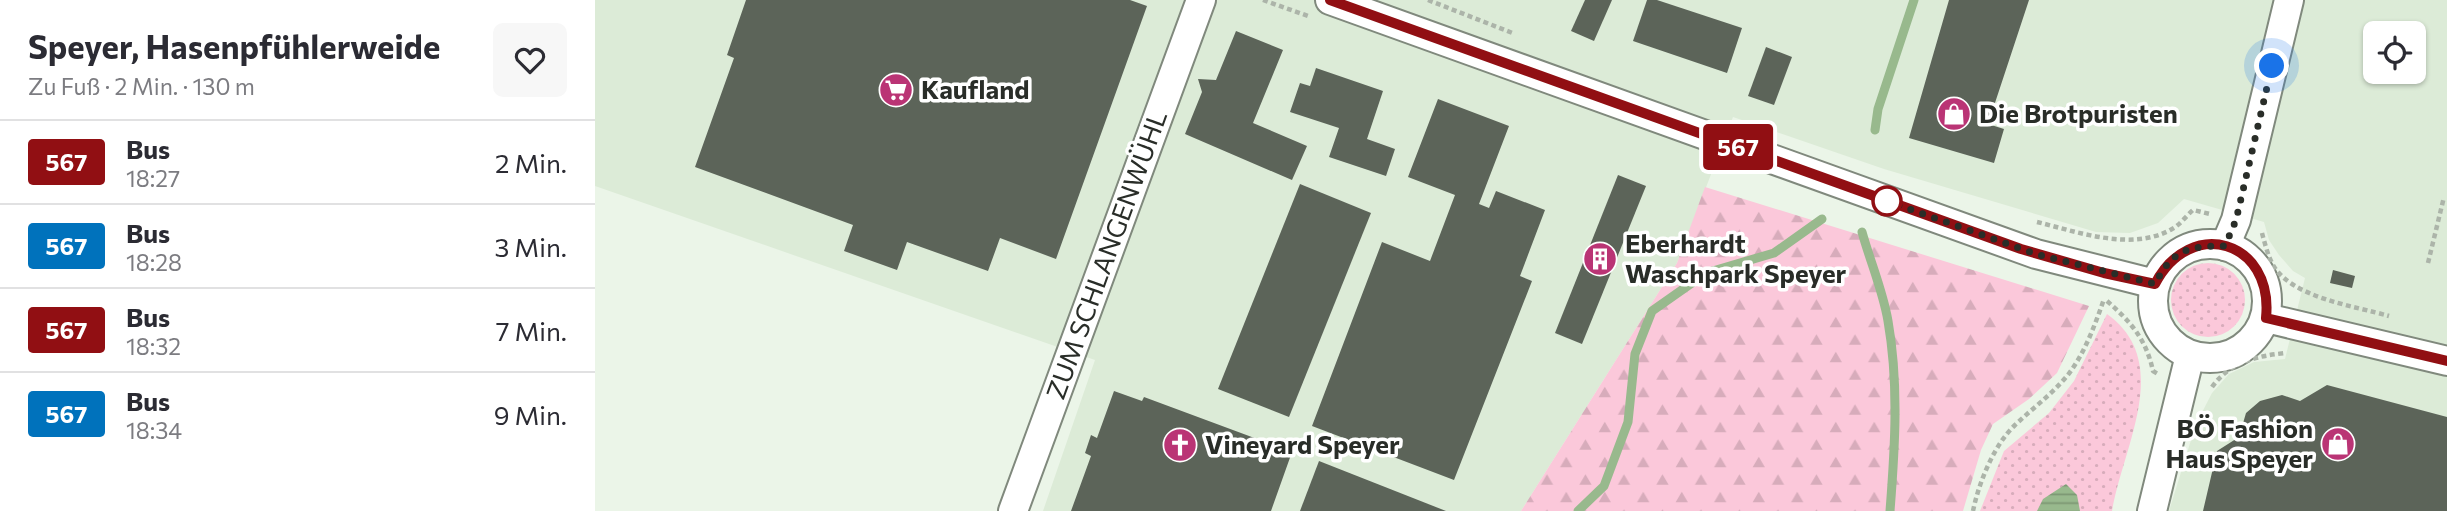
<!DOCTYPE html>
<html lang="de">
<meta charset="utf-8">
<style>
:root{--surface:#fff;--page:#f7f7f7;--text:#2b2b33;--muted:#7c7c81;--line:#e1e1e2}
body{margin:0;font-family:Commissioner,sans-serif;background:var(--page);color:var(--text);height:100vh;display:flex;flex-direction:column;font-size:26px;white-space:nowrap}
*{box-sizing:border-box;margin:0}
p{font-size:23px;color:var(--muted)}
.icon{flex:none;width:38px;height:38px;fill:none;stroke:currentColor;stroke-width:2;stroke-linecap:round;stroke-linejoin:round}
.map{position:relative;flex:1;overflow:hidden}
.drawer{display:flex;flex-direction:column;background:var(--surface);width:595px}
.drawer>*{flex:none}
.badge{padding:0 14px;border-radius:5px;font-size:24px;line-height:46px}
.buttons{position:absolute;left:1768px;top:21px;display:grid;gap:14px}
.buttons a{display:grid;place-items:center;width:63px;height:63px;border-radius:10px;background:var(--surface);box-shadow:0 2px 5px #0004;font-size:35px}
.you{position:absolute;width:35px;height:35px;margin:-18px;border:5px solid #fff;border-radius:50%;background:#1a73e8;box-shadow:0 0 0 10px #1a73e833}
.map>.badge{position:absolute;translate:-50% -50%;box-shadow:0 0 0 4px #fff}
.round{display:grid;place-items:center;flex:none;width:74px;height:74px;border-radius:10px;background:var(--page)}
.summary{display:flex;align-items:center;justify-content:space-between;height:119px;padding:0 28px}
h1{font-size:33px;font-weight:700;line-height:52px}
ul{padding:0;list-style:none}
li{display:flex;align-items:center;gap:21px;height:84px;padding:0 28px;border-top:2px solid var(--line)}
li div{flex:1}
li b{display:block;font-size:26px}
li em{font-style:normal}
li .badge{min-width:77px;font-weight:700;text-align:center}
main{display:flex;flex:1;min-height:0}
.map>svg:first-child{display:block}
.built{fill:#dcebd7;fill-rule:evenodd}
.grass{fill:url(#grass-dots)}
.forest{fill:url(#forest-firs)}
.water{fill:url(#water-rules)}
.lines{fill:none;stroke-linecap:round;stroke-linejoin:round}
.stream{stroke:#98b98d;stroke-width:9}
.building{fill:#5c6459}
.minor-casing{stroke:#80897d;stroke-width:32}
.path{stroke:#acb4a9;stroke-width:4.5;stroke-dasharray:5 3.5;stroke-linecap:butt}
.minor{stroke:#fff;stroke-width:28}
.line-casing{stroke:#fff;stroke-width:16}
.line{stroke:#910f13;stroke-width:10}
.walk{stroke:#292d28;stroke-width:7;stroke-dasharray:0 12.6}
.stop-dot{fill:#fff;stroke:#910f13;stroke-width:3.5}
.labels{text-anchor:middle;stroke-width:7;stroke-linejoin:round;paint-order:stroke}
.poi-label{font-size:26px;font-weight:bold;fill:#292d28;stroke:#fff;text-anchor:start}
.street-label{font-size:26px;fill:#292d28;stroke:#fff}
</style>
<main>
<section class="drawer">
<div class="summary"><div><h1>Speyer, Hasenpfühlerweide</h1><p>Zu Fuß · 2 Min. · 130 m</p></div><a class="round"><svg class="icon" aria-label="heart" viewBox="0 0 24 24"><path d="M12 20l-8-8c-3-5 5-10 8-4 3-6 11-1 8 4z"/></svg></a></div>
<ul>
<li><span class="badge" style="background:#910f13;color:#fff">567</span><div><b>Bus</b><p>18:27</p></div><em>2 Min.</em></li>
<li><span class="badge" style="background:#0072bc;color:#fff">567</span><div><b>Bus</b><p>18:28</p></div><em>3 Min.</em></li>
<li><span class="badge" style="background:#910f13;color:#fff">567</span><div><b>Bus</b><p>18:32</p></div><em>7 Min.</em></li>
<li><span class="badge" style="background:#0072bc;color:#fff">567</span><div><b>Bus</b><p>18:34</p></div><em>9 Min.</em></li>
</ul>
</section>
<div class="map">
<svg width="1852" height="511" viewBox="0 0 1852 511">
<defs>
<pattern id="grass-dots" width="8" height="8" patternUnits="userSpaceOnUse" patternTransform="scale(1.75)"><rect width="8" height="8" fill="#fbc8da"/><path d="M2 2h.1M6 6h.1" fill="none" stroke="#d7acbb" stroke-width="1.8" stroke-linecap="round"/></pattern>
<pattern id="forest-firs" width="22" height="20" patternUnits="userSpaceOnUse" patternTransform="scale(1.75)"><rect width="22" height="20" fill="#fbc8da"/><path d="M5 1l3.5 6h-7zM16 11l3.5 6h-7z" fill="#d7acbb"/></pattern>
<pattern id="water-rules" width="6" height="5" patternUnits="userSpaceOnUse" patternTransform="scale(1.75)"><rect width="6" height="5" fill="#98b98d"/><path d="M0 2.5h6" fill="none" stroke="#7c9773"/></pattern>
</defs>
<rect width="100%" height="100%" fill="#ebf5e8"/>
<path class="built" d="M0,0H1852V511H1574L1601,424L1617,393L1634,374L1659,362L1690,359L1710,278L1698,271L1684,255L1674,240L1669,222L1589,199L1563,223L1535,233L1501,232L1289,169L1138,117L1082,263L926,511H448L500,360L0,186ZM1780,33H1818V72H1780Z"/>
<g class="grass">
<circle cx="1613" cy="300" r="37"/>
<path d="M1512,314C1579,362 1528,446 1517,511H1385L1409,451L1454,413L1479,381Z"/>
</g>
<polygon class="forest" points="1110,187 1494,306 1462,373 1434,399 1398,424 1386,450 1368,511 926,511 1082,263"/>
<polygon class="water" points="1471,484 1482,495 1485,511 1442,511 1448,499"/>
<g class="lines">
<g class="stream">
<polyline points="1280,130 1283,109 1319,0"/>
<path d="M1267,232C1275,261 1288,291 1293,321C1304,384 1300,447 1295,511"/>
<polyline points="983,511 1009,486 1033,422 1040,354 1057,311 1111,273 1179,253 1227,219"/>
</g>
</g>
<g class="building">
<polygon points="151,0 535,0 552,6 461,259 405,238 393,271 312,242 302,270 249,251 258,225 100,167 139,58 132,55"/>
<polygon points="990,0 1017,0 999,41 976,31"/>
<polygon points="1052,0 1062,0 1147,28 1132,73 1038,41"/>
<polygon points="1354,0 1434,0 1393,124 1409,129 1399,163 1314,138"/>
<polygon points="641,31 688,50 658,123 712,146 697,180 590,134 607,92 603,79 621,80"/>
<polygon points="1171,47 1197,57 1179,105 1153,96"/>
<polygon points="721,68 788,91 772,139 800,149 791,176 734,157 744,128 695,112 705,83 715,86"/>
<polygon points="843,99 914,126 884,204 894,208 901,191 950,210 925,276 937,281 859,480 717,426 787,242 835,261 860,195 813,177"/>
<polygon points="1023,175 1051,186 987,344 960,333"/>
<polygon points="705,184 776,213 694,417 623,389"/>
<polygon points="1738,270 1760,276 1757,288 1735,283"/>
<polygon points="1732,385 1852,417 1852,511 1608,511 1622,451 1644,437 1651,413 1665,401 1687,395 1705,401"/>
<polygon points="519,391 547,401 549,397 697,452 676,511 476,511 496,456 490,453 496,435 502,438"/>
<polygon points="724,461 851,511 705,511"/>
</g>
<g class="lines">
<g class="minor-casing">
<g id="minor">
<polyline points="735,0 1441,254 1560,284"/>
<circle cx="1615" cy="301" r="57"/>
<polyline points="1630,246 1641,220 1694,0"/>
<polyline points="1671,318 1852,361"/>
<polyline points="418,511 606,0"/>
<polyline points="1557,511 1595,355"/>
</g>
</g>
<g class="path">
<polyline points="668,0 713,16"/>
<polyline points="833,0 920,34"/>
<path d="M1442,222C1483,232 1537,252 1577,229C1585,225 1591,216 1598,210L1615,214"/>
<path d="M1667,233C1670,244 1673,256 1678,265C1697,298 1760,306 1794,316"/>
<polyline points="1833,263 1849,197"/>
<path d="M1512,301C1536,322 1551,339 1558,371L1563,374"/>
<path d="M1617,387C1635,362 1661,356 1691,353"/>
<path d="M1378,511C1384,482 1399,445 1420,425C1438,408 1456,395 1472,376C1489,355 1500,325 1509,299"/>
</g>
<use href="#minor" class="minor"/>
</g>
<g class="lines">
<g class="line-casing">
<path id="line" d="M735,0L1426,249L1509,273L1560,284C1595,216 1679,240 1671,318L1852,361"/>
</g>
<use href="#line" class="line"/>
<path class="walk" d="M1292,201L1441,254L1560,284C1578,249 1593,246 1630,246L1641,220L1677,66"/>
</g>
<defs>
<g id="supermarket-disc" transform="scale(1.75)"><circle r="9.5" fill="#ba3475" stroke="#fff"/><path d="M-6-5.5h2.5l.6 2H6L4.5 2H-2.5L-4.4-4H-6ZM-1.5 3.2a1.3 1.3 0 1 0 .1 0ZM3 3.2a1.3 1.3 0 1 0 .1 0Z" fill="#fff"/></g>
<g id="shop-disc" transform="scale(1.75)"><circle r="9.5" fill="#ba3475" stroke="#fff"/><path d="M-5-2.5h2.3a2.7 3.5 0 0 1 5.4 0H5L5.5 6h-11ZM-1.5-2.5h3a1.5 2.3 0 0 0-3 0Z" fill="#fff"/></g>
<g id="building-disc" transform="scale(1.75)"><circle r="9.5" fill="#ba3475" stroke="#fff"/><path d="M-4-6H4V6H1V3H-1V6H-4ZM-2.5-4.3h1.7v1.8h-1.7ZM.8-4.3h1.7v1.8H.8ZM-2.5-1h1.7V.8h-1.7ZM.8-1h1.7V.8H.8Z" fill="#fff"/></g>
<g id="church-disc" transform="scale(1.75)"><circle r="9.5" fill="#ba3475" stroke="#fff"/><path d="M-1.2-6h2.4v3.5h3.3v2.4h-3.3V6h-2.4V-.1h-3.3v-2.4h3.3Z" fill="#fff"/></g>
</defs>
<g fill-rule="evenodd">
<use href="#supermarket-disc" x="301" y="90"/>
<use href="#shop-disc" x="1359" y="114"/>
<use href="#building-disc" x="1005" y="259"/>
<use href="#shop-disc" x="1743" y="444"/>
<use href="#church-disc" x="585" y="445"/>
</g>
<circle class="stop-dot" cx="1292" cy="201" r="14"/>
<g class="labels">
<g class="poi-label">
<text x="326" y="99">Kaufland</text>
<text x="1384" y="123">Die Brotpuristen</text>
<text x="1030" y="253">Eberhardt<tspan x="1030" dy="30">Waschpark Speyer</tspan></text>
<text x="1718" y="438" text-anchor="end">BÖ Fashion<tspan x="1718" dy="30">Haus Speyer</tspan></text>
<text x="610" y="454">Vineyard Speyer</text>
</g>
<g class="street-label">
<text transform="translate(512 255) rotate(-70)" y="9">ZUM SCHLANGENWÜHL</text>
</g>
</g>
</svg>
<div class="buttons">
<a><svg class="icon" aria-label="locate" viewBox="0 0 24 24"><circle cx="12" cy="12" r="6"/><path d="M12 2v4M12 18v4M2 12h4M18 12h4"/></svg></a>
</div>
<div class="you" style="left:1677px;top:66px"></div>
<b class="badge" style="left:1143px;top:147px;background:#910f13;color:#fff">567</b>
</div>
</main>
